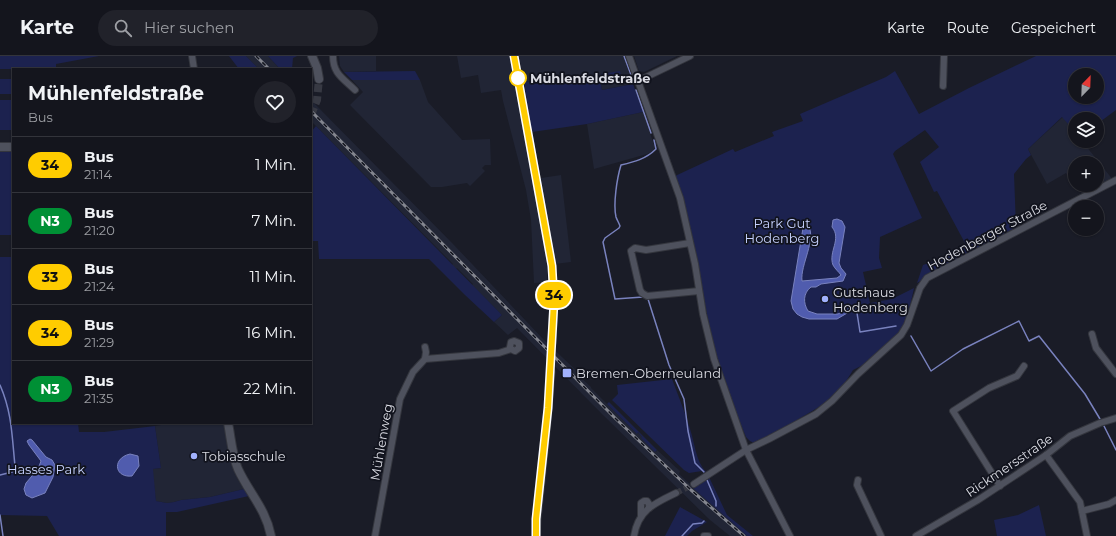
<!DOCTYPE html>
<html lang="de">
<meta charset="utf-8">
<style>
:root{--surface:#14151d;--page:#21222a;--text:#f1f3f6;--muted:#9d9fa4;--line:#33343b}
body{margin:0;font-family:Montserrat,sans-serif;background:var(--page);color:var(--text);height:100vh;display:flex;flex-direction:column;font-size:15px;white-space:nowrap}
*{box-sizing:border-box;margin:0}
p{font-size:13px;color:var(--muted)}
.icon{flex:none;width:22px;height:22px;fill:none;stroke:currentColor;stroke-width:2;stroke-linecap:round;stroke-linejoin:round}
.map{position:relative;flex:1;overflow:hidden}
.drawer{position:absolute;left:12px;top:12px;width:300px;height:356px;display:flex;flex-direction:column;background:var(--surface);border-radius:0px;box-shadow:0 1px 3px #0004,0 0 0 1px var(--line)}
.drawer>*{flex:none}
.badge{padding:0 8px;border-radius:13px;font-size:14px;line-height:26px}
.needle{width:26px;rotate:23deg}
.controls{position:absolute;left:1068px;top:12px;display:grid;gap:8px}
.controls a{display:grid;place-items:center;width:36px;height:36px;border-radius:50%;background:var(--surface);box-shadow:0 1px 3px #0004,0 0 0 1px var(--line);font-size:20px}
.map>.badge{position:absolute;translate:-50% -50%;box-shadow:0 0 0 2px #fff}
.round{display:grid;place-items:center;flex:none;width:42px;height:42px;border-radius:21px;background:var(--page)}
.headline{display:flex;align-items:center;justify-content:space-between;height:68px;padding:0 16px}
h1{font-size:19px;font-weight:700;line-height:30px}
ul{padding:0;list-style:none}
li{display:flex;align-items:center;gap:12px;height:56px;padding:0 16px;border-top:1px solid var(--line)}
li div{flex:1}
li b{display:block;font-size:15px}
li em{font-style:normal}
li .badge{min-width:44px;font-weight:700;text-align:center}
header{display:flex;align-items:center;gap:24px;box-sizing:border-box;height:56px;padding:0 20px;background:var(--surface);border-bottom:1px solid var(--line)}
header strong{font-size:19px}
nav{display:flex;gap:22px;margin-inline-start:auto;font-size:14px}
.search{width:280px;height:36px;background:var(--page);display:flex;align-items:center;gap:10px;box-sizing:border-box;padding:0 14px;border-radius:22px;color:var(--muted);font-size:15px}
.map>svg:first-child{display:block}
.built{fill:#212535}
.green{fill:#1c224f;fill-rule:evenodd}
.water{fill:#505cae;stroke:#7982be}
.lines{fill:none;stroke-linecap:round;stroke-linejoin:round}
.stream{stroke:#7982be;stroke-width:1.5}
.minor-tunnel{stroke:#373943;stroke-width:6;stroke-dasharray:6 3;stroke-linecap:butt}
.tertiary-tunnel{stroke:#373943;stroke-width:7;stroke-dasharray:7 3.5;stroke-linecap:butt}
.secondary-tunnel{stroke:#373943;stroke-width:8;stroke-dasharray:8 4;stroke-linecap:butt}
.minor-casing{stroke:#34363e;stroke-width:8}
.tertiary-casing{stroke:#34363e;stroke-width:9}
.secondary-casing{stroke:#34363e;stroke-width:10}
.minor{stroke:#4e515d;stroke-width:6}
.tertiary{stroke:#4e515d;stroke-width:7}
.secondary{stroke:#4e515d;stroke-width:8}
.rail-casing{stroke:#84868f;stroke-width:3}
.rail{stroke:#11131d;stroke-width:1.5;stroke-dasharray:4.5;stroke-linecap:butt}
.line-casing{stroke:#fff;stroke-width:9}
.line{stroke:#fc0;stroke-width:6}
.stop-dot{fill:#fff;stroke:#fc0;stroke-width:2}
.poi-dot{fill:#a2b2fd;stroke:#11131d;stroke-width:1.5}
.labels{text-anchor:middle;stroke-width:3.5;stroke-linejoin:round;paint-order:stroke}
.stop-label{font-size:13px;font-weight:bold;fill:#dadbe3;stroke:#11131d;text-anchor:start}
.park-label{font-size:13px;fill:#c7d2ff;stroke:#11131d}
.street-label{font-size:13px;fill:#dadbe3;stroke:#11131d}
.poi-label{font-size:13px;fill:#dadbe3;stroke:#11131d;text-anchor:start}
</style>
<header>
<strong>Karte</strong>
<div class="search"><svg class="icon" aria-label="search" viewBox="0 0 24 24"><circle cx="10" cy="10" r="6"/><path d="M15 15l6 6"/></svg>Hier suchen</div>
<nav><a>Karte</a><a>Route</a><a>Gespeichert</a></nav>
</header>
<div class="map">
<svg width="1116" height="480" viewBox="0 0 1116 480">
<rect width="100%" height="100%" fill="#1a1c27"/>
<g class="built">
<polygon points="246,0 268,0 280,13 259,13"/>
<polygon points="339,0 376,0 376,15 344,16 340,10"/>
<polygon points="457,0 510,0 544,188 547,212 547,224 546,226 534,227 531,164 526,134 503,45 501,34 481,37 478,19 461,22"/>
<polygon points="519,0 623,0 633,28 602,34 599,19 524,26"/>
<polygon points="634,0 677,0 644,16 639,15"/>
<polygon points="352,24 420,24 428,46 462,84 490,83 491,109 485,109 482,112 485,115 470,130 467,127 442,131 431,131 350,49 363,36"/>
<polygon points="311,44 454,189 544,284 581,319 579,320 591,331 591,332 636,377 638,376 656,396 657,394 680,415 679,418 694,432 747,480 730,480 710,464 602,358 517,272 508,279 494,266 502,259 472,229 473,228 457,212 456,213 452,209 453,208 311,65"/>
<polygon points="643,56 655,92 653,95 647,98 594,113 587,68"/>
<polygon points="1063,61 1075,76 1075,85 1082,85 1113,124 1083,140 1078,129 1097,129 1097,107 1075,107 1075,123 1071,125 1066,117 1047,128 1028,93"/>
<polygon points="561,119 571,206 555,208 541,122"/>
<polygon points="173,367 224,367 231,407 238,424 244,433 210,441 181,444 174,446 167,447 156,445 152,413 161,412 155,370"/>
</g>
<g class="green">
<polygon points="0,0 99,0 56,8 56,13 0,13"/>
<polygon points="229,0 246,0 259,13 239,13"/>
<polygon points="268,0 297,0 293,2 292,13 280,13"/>
<path d="M1036,0H1116V54L1097,68V63H1075V76L1062,61L1028,93L1031,99L1026,103L1014,118L1016,171L917,227L923,209L932,206L966,189L937,135L934,136L920,106L939,91L925,74L895,95L893,98L922,162L880,181L879,202L882,212L863,216L870,247L892,243L914,232L909,255L903,273L891,285L867,307L853,314L845,327L824,348L787,370L754,387L750,385L746,381C733,350 720,319 713,286C700,231 694,174 675,120L733,93L735,96L774,80L772,76L803,65L800,58L886,21L895,15L919,58L969,32ZM1075,19H1097V41H1075Z"/>
<polygon points="415,15 420,24 352,24 344,16"/>
<polygon points="620,15 622,25 603,29 601,18"/>
<polygon points="599,19 602,34 633,28 643,56 587,68 532,76 524,26"/>
<rect x="0" y="23" width="13" height="15"/>
<rect x="0" y="44" width="13" height="30"/>
<polygon points="316,70 502,259 494,266 465,239 429,203 319,203 318,185 311,185 311,76"/>
<rect x="0" y="93" width="13" height="86"/>
<polygon points="0,201 13,201 13,367 78,367 79,376 104,376 155,370 161,412 153,413 156,445 167,447 174,446 181,444 210,441 244,433 249,440 177,456 166,456 166,480 59,480 47,460 0,459"/>
<path d="M672,323C678,339 685,356 690,373C695,387 695,404 706,416L704,417L702,415L689,417L684,414L612,344L618,338L617,329Z"/>
<polygon points="609,346 657,394 655,396 641,382 642,381 638,376 637,378 607,348"/>
<polygon points="709,421 727,459 753,480 747,480 693,432"/>
<polygon points="1039,449 1046,480 997,480 994,464 1018,459"/>
<polygon points="680,451 707,466 692,475 687,480 665,480"/>
</g>
<g class="water">
<path d="M837,163L842,165L845,171L839,207L841,212L846,218L843,225L821,228L816,231H811C803,237 803,247 808,255L817,258H838L852,251L854,253L837,263H809L802,261L797,258L793,253L791,245L803,172L805,168L808,169C817,183 800,209 802,225L837,222L841,219C839,216 835,213 833,209C828,196 842,183 832,171L833,164Z"/>
<polygon points="30,383 32,384 46,401 52,404 55,409 53,421 45,437 32,442 26,439 24,433 26,427 38,413 41,405 29,389 27,385"/>
<path d="M130,398L138,400L139,410L132,420C114,422 112,402 130,398Z"/>
</g>
<g class="lines">
<g class="stream">
<polyline points="624,0 634,27"/>
<polyline points="636,34 651,77"/>
<path d="M643,241L615,243L603,186L605,182L619,172L620,170C619,167 617,164 616,161C613,148 617,122 621,109C634,106 646,103 656,93L654,84"/>
<polyline points="648,243 669,309 684,343 688,375 695,407 704,416"/>
<polyline points="854,253 857,257 860,276 896,270"/>
<polyline points="911,280 931,315 963,293 1019,265 1029,285 1039,280 1085,338 1100,363"/>
<path d="M0,329C12,356 12,381 15,410V415L12,416L0,419"/>
<polyline points="1104,370 1116,394"/>
<polyline points="707,424 716,445 716,450"/>
<polyline points="0,459 3,480"/>
<polyline points="682,480 693,468 702,467 704,465"/>
</g>
<polyline class="minor-tunnel" points="676,437 694,428"/>
<polyline class="tertiary-tunnel" points="551,316 552,287"/>
<polyline class="secondary-tunnel" points="311,59 317,44 319,23"/>
<g class="minor-casing">
<g id="minor">
<polyline points="192,0 194,13"/>
<path d="M333,0C333,18 343,22 355,34"/>
<polyline points="629,0 680,142 695,208 703,258 714,303 746,394 790,480"/>
<polyline points="638,25 690,0"/>
<polyline points="943,30 944,0"/>
<polyline points="690,187 646,194 635,192 631,195 640,234 642,237 647,240 699,235"/>
<polyline points="1092,278 1096,292 1116,318"/>
<polyline points="425,303 499,297 511,293 515,295 519,292 519,287 514,285 511,286 510,291 511,293"/>
<polyline points="1046,399 1080,446 1087,480"/>
<polyline points="858,424 857,429 881,480"/>
<polyline points="694,428 746,394 769,383 816,358 832,345 858,318 901,279 907,269 920,232 927,222 1116,124"/>
<polyline points="1000,430 953,355 989,332 1017,320 1024,310"/>
<polyline points="1082,455 1109,448 1116,444"/>
<polyline points="641,460 641,447 644,445 647,445 649,448 649,452"/>
<polyline points="375,480 400,343 413,316 425,303 426,296 425,291"/>
<path d="M634,480C638,454 655,447 676,437"/>
<polyline points="704,480 708,480"/>
<polyline points="916,480 978,444 1046,399 1070,380 1100,367 1116,362"/>
</g>
</g>
<g class="tertiary-casing">
<g id="tertiary">
<polyline points="514,0 552,210 554,246 552,287"/>
<polyline points="536,480 537,463 547,366 551,316"/>
</g>
</g>
<g class="secondary-casing">
<g id="secondary">
<polyline points="312,0 317,12 319,23"/>
<polyline points="0,91 13,91"/>
<path d="M228,367C231,382 232,399 238,413C249,437 266,453 271,480"/>
</g>
</g>
<use href="#minor" class="minor"/>
<use href="#tertiary" class="tertiary"/>
<use href="#secondary" class="secondary"/>
<g class="rail-casing">
<g id="rail">
<polyline points="256,0 269,13"/>
<polyline points="311,55 616,363 691,434 744,480"/>
</g>
</g>
<use href="#rail" class="rail"/>
</g>
<g class="lines">
<g class="line-casing">
<polyline id="line" points="514,0 552,210 554,246 548,352 536,463 536,480"/>
</g>
<use href="#line" class="line"/>
</g>
<circle class="stop-dot" cx="518" cy="22" r="8"/>
<g class="poi-dot">
<circle cx="825" cy="243" r="4"/>
<rect x="562" y="312" width="10" height="10" rx="2"/>
<circle cx="194" cy="400" r="4"/>
</g>
<g class="labels">
<g class="stop-label">
<text x="530" y="27">Mühlenfeldstraße</text>
</g>
<g class="park-label">
<text x="782" y="172">Park Gut<tspan x="782" dy="15">Hodenberg</tspan></text>
<text x="46" y="418">Hasses Park</text>
</g>
<g class="street-label">
<text transform="translate(987 179) rotate(-28)" y="5">Hodenberger Straße</text>
<text transform="translate(381 386) rotate(-80)" y="5">Mühlenweg</text>
<text transform="translate(1009 409) rotate(-34)" y="5">Rickmersstraße</text>
</g>
<g class="poi-label">
<text x="833" y="241">Gutshaus<tspan x="833" dy="15">Hodenberg</tspan></text>
<text x="576" y="322">Bremen-Oberneuland</text>
<text x="202" y="405">Tobiasschule</text>
</g>
</g>
</svg>
<div class="controls">
<a><svg class="needle" viewBox="-14 -14 28 28"><path d="M0-13l5 13h-10z" fill="#e53935"/><path d="M0 13l5-13h-10z" fill="#9d9fa4"/></svg></a>
<a><svg class="icon" aria-label="layers" viewBox="0 0 24 24"><path d="M12 4l9 5-9 5-9-5zM3 14l9 5 9-5"/></svg></a>
<a>+</a>
<a>−</a>
</div>
<b class="badge" style="left:554px;top:239px;background:#fc0;color:#111">34</b>
<section class="drawer">
<div class="headline"><div><h1>Mühlenfeldstraße</h1><p>Bus</p></div><a class="round"><svg class="icon" aria-label="heart" viewBox="0 0 24 24"><path d="M12 20l-8-8c-3-5 5-10 8-4 3-6 11-1 8 4z"/></svg></a></div>
<ul>
<li><span class="badge" style="background:#fc0;color:#111">34</span><div><b>Bus</b><p>21:14</p></div><em>1 Min.</em></li>
<li><span class="badge" style="background:#009035;color:#fff">N3</span><div><b>Bus</b><p>21:20</p></div><em>7 Min.</em></li>
<li><span class="badge" style="background:#fc0;color:#111">33</span><div><b>Bus</b><p>21:24</p></div><em>11 Min.</em></li>
<li><span class="badge" style="background:#fc0;color:#111">34</span><div><b>Bus</b><p>21:29</p></div><em>16 Min.</em></li>
<li><span class="badge" style="background:#009035;color:#fff">N3</span><div><b>Bus</b><p>21:35</p></div><em>22 Min.</em></li>
</ul>
</section>
</div>
